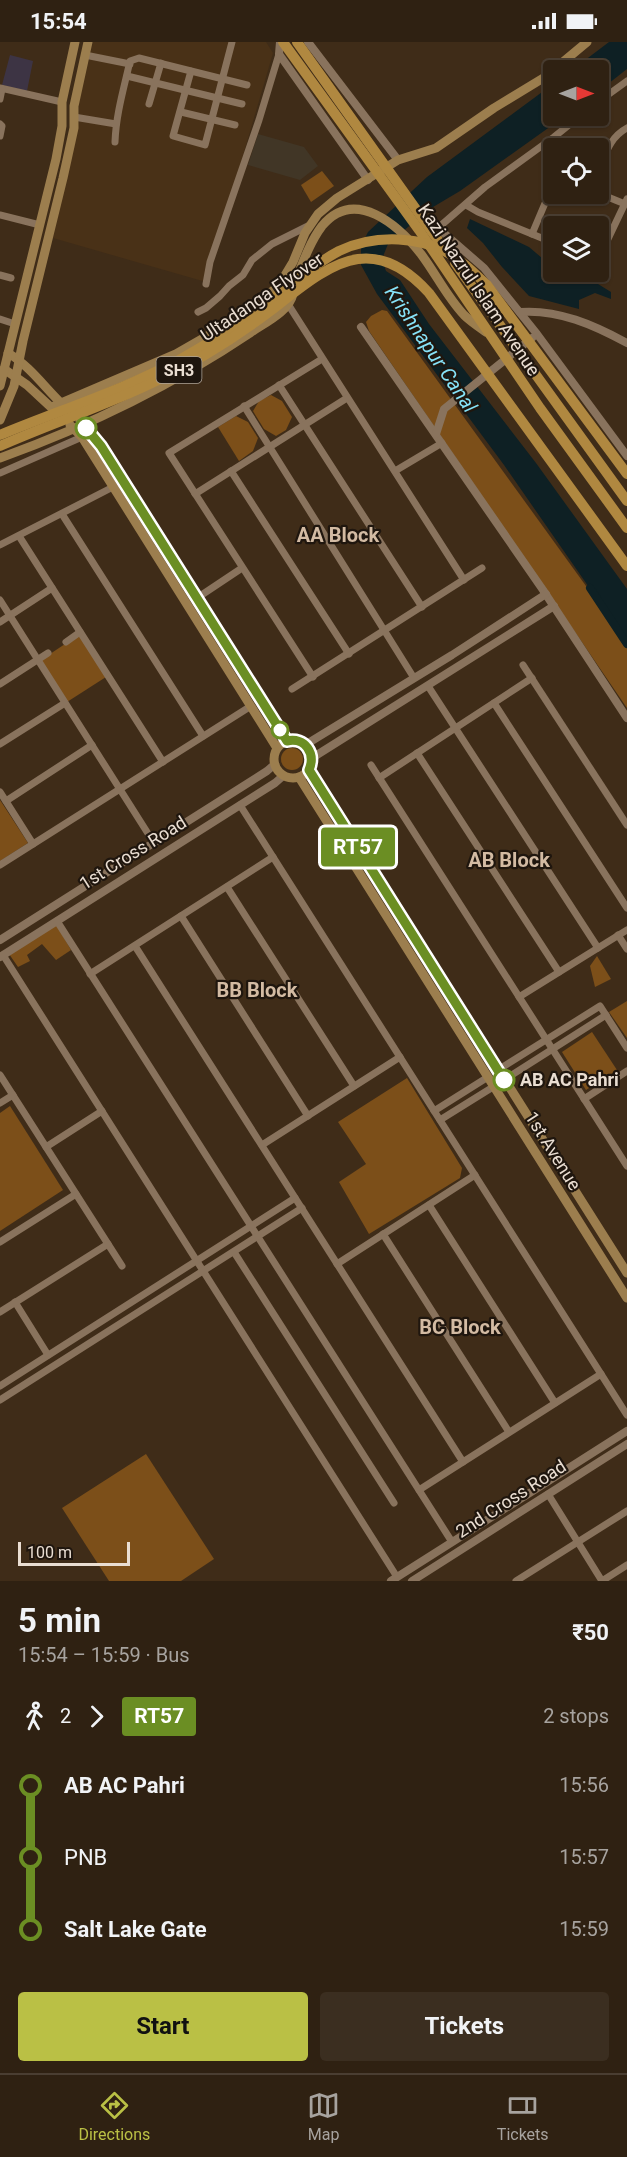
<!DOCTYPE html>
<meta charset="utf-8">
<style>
:root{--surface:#2f2112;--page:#3b2e20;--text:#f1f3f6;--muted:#a7a39f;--line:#4a3e32;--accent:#bac045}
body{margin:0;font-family:Roboto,sans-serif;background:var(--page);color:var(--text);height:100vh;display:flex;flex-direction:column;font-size:22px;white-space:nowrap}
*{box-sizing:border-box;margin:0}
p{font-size:20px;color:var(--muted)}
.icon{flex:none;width:33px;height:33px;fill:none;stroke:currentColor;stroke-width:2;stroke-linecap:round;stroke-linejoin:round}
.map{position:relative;height:1539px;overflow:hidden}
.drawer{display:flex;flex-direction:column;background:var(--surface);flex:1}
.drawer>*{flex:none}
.badge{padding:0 12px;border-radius:4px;font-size:21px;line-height:39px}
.needle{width:39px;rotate:90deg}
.tools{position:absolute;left:543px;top:18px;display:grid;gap:12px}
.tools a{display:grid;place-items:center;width:66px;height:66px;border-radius:6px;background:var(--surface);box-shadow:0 2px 4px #0004,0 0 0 2px var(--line);font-size:30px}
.scale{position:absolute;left:18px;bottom:15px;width:112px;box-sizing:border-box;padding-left:6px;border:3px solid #eaded2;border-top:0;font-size:16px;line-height:21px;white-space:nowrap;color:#eaded2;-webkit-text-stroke:4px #1f160e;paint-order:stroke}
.map>.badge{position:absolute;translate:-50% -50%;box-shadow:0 0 0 3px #fff}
.legs{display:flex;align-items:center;gap:9px;height:66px;padding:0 18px;font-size:20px}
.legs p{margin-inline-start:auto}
.head{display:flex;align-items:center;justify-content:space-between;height:102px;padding:0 18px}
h1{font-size:33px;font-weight:700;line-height:45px}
.primary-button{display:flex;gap:12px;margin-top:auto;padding:12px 18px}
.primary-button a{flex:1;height:69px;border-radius:6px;background:var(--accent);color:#111;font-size:24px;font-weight:700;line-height:69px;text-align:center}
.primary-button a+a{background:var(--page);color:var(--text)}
ul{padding:0 18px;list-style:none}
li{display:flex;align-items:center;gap:21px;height:72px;font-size:22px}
li i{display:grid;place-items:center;width:9px;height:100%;margin:0 8px;background:currentColor}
li i::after{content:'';width:15px;height:15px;margin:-8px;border:4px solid;border-radius:50%;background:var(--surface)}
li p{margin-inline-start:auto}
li:first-child i{background:linear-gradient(#0000 50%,currentColor 0)}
li:last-child i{background:linear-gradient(currentColor 50%,#0000 0)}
.status{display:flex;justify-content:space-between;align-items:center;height:42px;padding:0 30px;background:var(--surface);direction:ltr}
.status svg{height:16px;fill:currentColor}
.tabs{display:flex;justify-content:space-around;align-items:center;height:84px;border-top:2px solid var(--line);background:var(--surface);font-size:16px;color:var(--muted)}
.tabs a{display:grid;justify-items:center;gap:3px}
.tabs .active{color:var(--accent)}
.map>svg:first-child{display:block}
.built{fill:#493117}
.industrial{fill:#413626}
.medical{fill:#3d3444}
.green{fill:#7c4f19}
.water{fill:#0e2024}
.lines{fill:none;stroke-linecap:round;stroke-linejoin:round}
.canal{stroke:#0e2024;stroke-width:8}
.minor{stroke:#89735d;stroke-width:7}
.tertiary{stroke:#89735d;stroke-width:8}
.secondary{stroke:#9c7e4e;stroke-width:9}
.primary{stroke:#b08840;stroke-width:10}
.line-1-casing{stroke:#fff;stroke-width:14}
.line-1{stroke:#6b8e23;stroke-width:9}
.stop-1-dot{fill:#fff;stroke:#6b8e23;stroke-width:3}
.labels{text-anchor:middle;stroke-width:4.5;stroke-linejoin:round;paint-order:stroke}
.shield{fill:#1f160e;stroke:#ada297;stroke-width:1.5}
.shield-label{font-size:16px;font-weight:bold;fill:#eaded2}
.street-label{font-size:18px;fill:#eaded2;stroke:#1f160e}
.stop-label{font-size:18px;font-weight:bold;fill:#eaded2;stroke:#1f160e;text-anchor:start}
.water-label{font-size:20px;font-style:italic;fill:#86e2f8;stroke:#1f160e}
.neighbourhood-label{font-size:20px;font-weight:bold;fill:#d3bba3;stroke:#1f160e}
</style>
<div class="status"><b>15:54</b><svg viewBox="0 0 49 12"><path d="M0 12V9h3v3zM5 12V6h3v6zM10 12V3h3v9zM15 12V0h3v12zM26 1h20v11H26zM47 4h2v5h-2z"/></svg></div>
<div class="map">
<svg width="627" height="1539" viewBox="0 0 627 1539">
<rect width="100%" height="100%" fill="#3f2c18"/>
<polygon class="built" points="93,0 266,0 273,11 206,240 53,196 79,80 79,60"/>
<polygon class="industrial" points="258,92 304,105 318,124 300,138 248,123"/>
<polygon class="medical" points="10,13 33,19 27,49 2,43"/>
<g class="green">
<polygon points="322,129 334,144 311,160 301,143"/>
<polygon points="382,268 387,269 586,544 627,606 627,666 369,289 366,280 371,274"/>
<polygon points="271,353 282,359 292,375 286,388 276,394 264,387 253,369 259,359"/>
<polygon points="236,374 248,380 258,396 253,409 239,419 218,385"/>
<polygon points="80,592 106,635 67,660 41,618"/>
<circle cx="292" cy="717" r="11"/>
<polygon points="0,758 28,801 0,819"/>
<polygon points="56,882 71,908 56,918 42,902 27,913 30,919 18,925 9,912"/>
<polygon points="597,914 611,937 595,945 590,924"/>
<polygon points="627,959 627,996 609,970"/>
<polygon points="592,990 617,1028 586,1048 562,1010"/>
<polygon points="407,1036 462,1126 460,1136 369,1192 339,1140 366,1122 338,1080"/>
<polygon points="10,1064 63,1148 0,1189 0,1071"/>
<polygon points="146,1412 214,1517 181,1539 109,1539 62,1466"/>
</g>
<g class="water">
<polygon points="609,0 627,0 627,27 599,49 598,28 572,28"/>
<polygon points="553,42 554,74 565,74 460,149 428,168 388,202 382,217 386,229 400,238 429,282 536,421 627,547 627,600 504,423 377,252 361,223 361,204 368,190 427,135"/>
<polygon points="470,177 529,205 549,222 553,222 554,230 571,230 585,239 598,242 611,250 611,257 595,251 579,258 579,267 529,254 502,225 483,201 467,186"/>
</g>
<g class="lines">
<polyline class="canal" points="590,546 627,602"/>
<g class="minor">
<polyline points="85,13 130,22"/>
<polyline points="191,29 173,94 205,103 232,0"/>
<polyline points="127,34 242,62"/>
<polyline points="0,46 62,60"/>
<polyline points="0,57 2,47"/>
<polyline points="598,60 627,39"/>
<polyline points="149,62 161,21"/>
<polyline points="181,70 235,83"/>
<polyline points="74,75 116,82"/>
<polyline points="0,82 2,84 0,94"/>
<path d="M115,100C116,72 124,46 130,19L139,16L247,43"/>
<path d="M598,129C606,111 610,95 627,86"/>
<polyline points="598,151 625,162"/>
<polyline points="466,163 478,170 554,201"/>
<polyline points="0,173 40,183"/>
<polyline points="438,186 485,145 554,95 580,74"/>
<polyline points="532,192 554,140"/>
<polyline points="598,218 627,157"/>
<polyline points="0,233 11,236"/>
<polyline points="206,242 210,220 259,78 279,12"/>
<polyline points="286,259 464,538"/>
<polyline points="198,270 206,266 220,254 229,244 243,233 252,218 272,202 310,183"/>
<polyline points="0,277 15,282"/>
<polyline points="279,343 422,565"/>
<polyline points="244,364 414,636"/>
<polyline points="231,429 349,612"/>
<polyline points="395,429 442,401"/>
<polyline points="0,431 82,395"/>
<polyline points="195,452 347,356"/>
<polyline points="62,472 203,694"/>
<polyline points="19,494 163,720"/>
<polyline points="0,503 113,445"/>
<polyline points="197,556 242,526"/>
<polyline points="0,558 154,801"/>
<polyline points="0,580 52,546"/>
<polyline points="66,600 80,590"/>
<polyline points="523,623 627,783"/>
<polyline points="313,635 169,411 322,317"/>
<polyline points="0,642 48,611"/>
<polyline points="428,644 598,906"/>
<polyline points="292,647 482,526"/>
<polyline points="494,661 627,866"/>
<polyline points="0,702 65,661"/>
<polyline points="417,711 559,930"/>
<polyline points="371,723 627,1124"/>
<polyline points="379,736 532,636"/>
<polyline points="0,750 33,802"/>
<polyline points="6,759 92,703"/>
<polyline points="240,763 627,1373"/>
<polyline points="0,823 251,664"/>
<polyline points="227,845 354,1044"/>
<polyline points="181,874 308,1074"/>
<polyline points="57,879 452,1500"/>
<polyline points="618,893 627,907"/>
<polyline points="135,904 463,1420"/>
<polyline points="3,913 397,1535"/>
<polyline points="90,932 273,815"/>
<polyline points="519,955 627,888"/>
<polyline points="498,1028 600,964 627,1006"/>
<polyline points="0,1033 122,1224"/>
<polyline points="504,1038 606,973"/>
<polyline points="584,1057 627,1029"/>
<polyline points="0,1061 13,1053"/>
<polyline points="434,1069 488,1035"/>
<polyline points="440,1078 493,1045"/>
<polyline points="262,1103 400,1015"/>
<polyline points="46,1105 102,1069"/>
<polyline points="429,1163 555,1361"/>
<polyline points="383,1192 509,1390"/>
<polyline points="0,1200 76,1152"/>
<polyline points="234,1210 394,1461"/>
<polyline points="337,1222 475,1133"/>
<polyline points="15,1260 48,1313"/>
<polyline points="0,1270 108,1202"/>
<polyline points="0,1344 295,1156"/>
<polyline points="0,1358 302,1166"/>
<polyline points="419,1448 601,1332"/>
<polyline points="548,1452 602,1539"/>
<polyline points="516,1539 627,1469"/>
<polyline points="602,1539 627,1523"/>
</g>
<g class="tertiary">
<polyline points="280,0 279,12 368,138"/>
<polyline points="308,0 398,118"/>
<polyline points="431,190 438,186 484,226 537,292 627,414"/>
<path d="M520,270C558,267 594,283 627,301"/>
<polyline points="361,285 543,548 627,676"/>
<polyline points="436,392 444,367 532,296"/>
<polyline points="305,703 452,613 546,552"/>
<polyline points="312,716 554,564"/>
<polyline points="0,898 267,729 275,722"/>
<polyline points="0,915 275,741 283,734"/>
<polyline points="391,1539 627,1389"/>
<polyline points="412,1539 627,1402"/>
</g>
<g class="secondary">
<path d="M296,238C303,220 310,200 322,184C355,144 399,184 421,212C436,232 447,255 464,273C470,279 479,285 486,290"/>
<path d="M8,311C30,324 45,346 63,363"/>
<polyline points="4,327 27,343 55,369"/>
<polyline points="0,344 56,117 62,84 62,60 75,0"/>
<polyline points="52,365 176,312 223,285 278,245 293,220 305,191 318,172 337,156 398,118 436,106 494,66 545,35 587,0"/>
<polyline points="0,378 14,344 23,299 63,136 74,86 74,64 88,0"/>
<polyline points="80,379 101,404 287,699"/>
<polyline points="70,383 82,395 277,706"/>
<path d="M0,416C86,385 174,342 250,291C264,281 289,270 293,252"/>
<circle cx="293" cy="717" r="19"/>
<polyline points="309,728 627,1231"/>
<polyline points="299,735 627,1256"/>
</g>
<g class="primary">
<polyline points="283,0 419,188 540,366 627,486"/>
<polyline points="297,0 445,208"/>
<polyline points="455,221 627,459"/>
<path d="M0,393C60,368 124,348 181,317C211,300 241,281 268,260C291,243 314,222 339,209C375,192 423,193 456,216C468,224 477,234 487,243L627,432"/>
<path d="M0,404C52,381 105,364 156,339C196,320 233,297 269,270C293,252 327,221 358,217C387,213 411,231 429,251L627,524"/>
</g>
</g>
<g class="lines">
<g class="line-1-casing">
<path id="line-1" d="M86,386L101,404L287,699C305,695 316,711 309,728L504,1038"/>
</g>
<use href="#line-1" class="line-1"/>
</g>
<g class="stop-1-dot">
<circle cx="86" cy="386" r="10"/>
<circle cx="280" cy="688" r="8"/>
<circle cx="504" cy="1038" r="10"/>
</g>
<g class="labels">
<rect class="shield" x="156.5" y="315" width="45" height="26" rx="4.5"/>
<g class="shield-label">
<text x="179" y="334">SH3</text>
</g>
<g class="street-label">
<text transform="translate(479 248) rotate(56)" y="6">Kazi Nazrul Islam Avenue</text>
<text transform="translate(262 255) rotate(-34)" y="6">Ultadanga Flyover</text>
<text transform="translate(133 811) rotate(-32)" y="6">1st Cross Road</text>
<text transform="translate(553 1109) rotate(58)" y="6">1st Avenue</text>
<text transform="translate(511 1457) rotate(-33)" y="6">2nd Cross Road</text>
</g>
<g class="stop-label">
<text x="520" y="1044">AB AC Pahri</text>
</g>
<g class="water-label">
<text transform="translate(431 307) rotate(56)" y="7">Krishnapur Canal</text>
</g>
<g class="neighbourhood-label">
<text x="338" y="500">AA Block</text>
<text x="509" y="825">AB Block</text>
<text x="257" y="955">BB Block</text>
<text x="460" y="1292">BC Block</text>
</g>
</g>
</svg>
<div class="tools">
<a><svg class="needle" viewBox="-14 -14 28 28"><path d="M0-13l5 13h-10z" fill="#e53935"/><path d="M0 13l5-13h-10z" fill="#a7a39f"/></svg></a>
<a><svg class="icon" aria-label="locate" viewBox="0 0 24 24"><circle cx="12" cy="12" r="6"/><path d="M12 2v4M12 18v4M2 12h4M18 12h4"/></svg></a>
<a><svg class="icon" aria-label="layers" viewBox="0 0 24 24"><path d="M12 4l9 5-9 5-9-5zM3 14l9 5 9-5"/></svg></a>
</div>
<div class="scale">100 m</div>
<b class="badge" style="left:358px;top:805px;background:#6b8e23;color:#fff">RT57</b>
</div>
<section class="drawer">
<div class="head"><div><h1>5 min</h1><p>15:54 – 15:59 · Bus</p></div><b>₹50</b></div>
<div class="legs"><svg class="icon" aria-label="walk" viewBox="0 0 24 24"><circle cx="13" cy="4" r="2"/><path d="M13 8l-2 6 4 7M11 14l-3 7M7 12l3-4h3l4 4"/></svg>2<svg class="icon" aria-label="forward" viewBox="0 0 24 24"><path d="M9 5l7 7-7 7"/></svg><b class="badge" style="background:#6b8e23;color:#fff">RT57</b><p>2 stops</p></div>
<ul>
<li><i style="color:#6b8e23"></i><b>AB AC Pahri</b><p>15:56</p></li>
<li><i style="color:#6b8e23"></i><span>PNB</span><p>15:57</p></li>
<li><i style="color:#6b8e23"></i><b>Salt Lake Gate</b><p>15:59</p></li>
</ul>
<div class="primary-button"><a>Start</a><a>Tickets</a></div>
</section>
<nav class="tabs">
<a class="active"><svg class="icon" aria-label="directions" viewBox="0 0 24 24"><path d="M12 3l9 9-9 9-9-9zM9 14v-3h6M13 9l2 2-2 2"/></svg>Directions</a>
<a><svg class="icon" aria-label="map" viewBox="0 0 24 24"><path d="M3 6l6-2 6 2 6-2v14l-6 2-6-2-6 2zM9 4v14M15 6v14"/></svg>Map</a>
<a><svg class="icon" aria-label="tickets" viewBox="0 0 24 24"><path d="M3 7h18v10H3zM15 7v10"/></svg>Tickets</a>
</nav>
